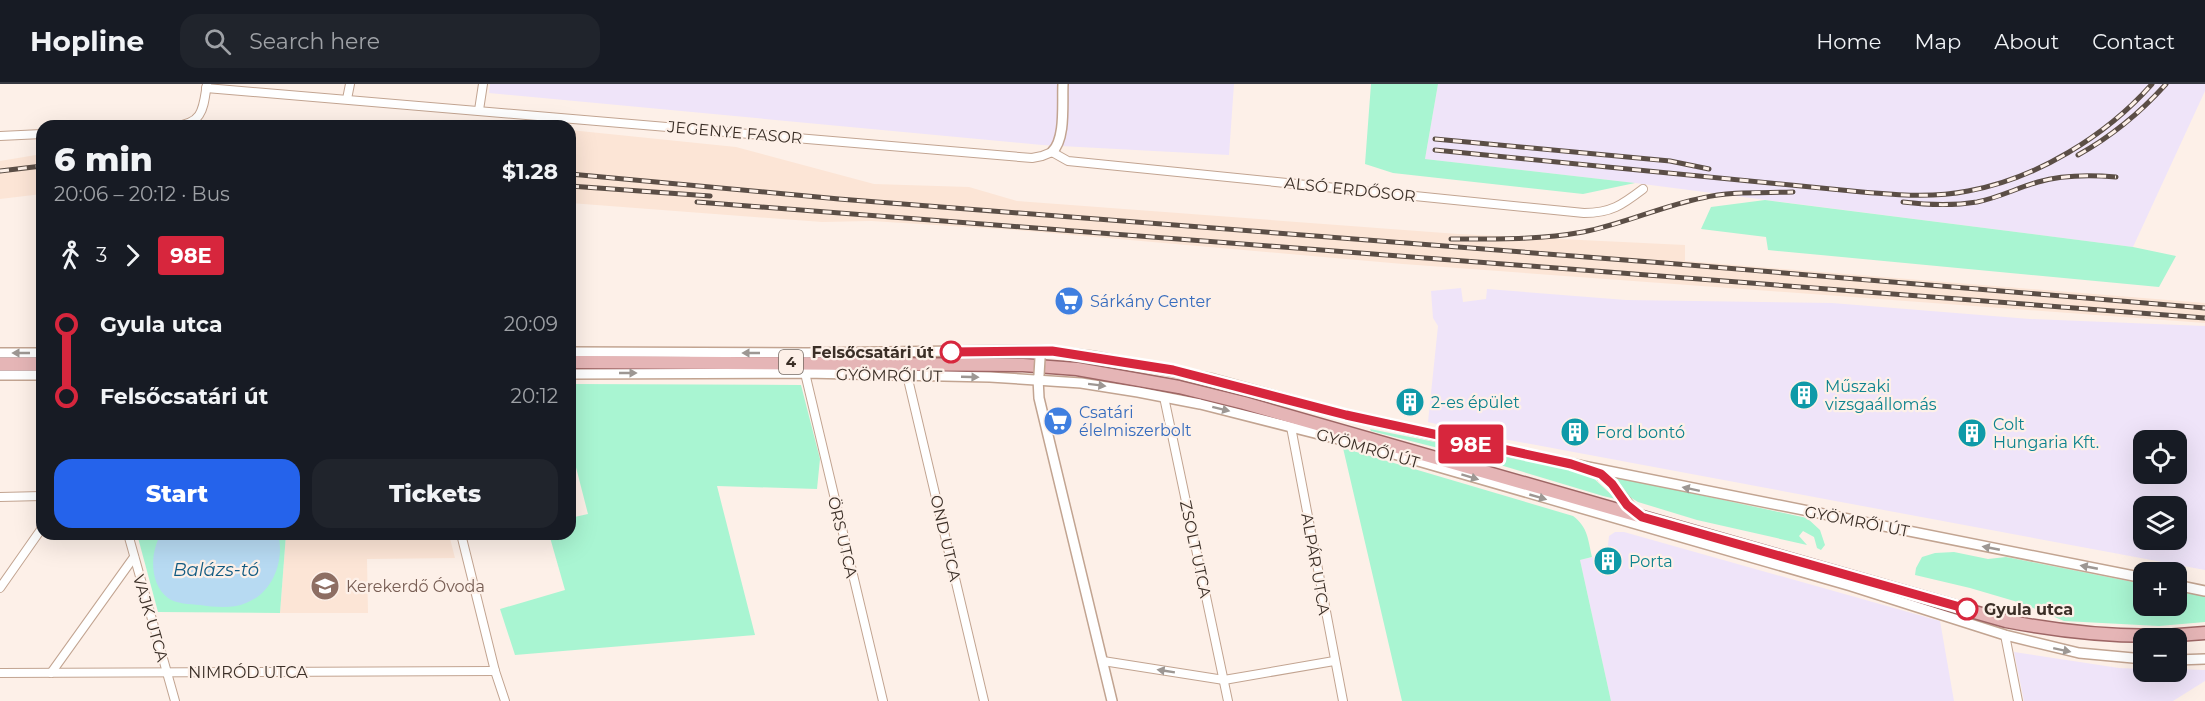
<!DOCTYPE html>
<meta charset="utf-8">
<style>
:root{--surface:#171b24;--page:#20242c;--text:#f1f3f6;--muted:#9ea1a6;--line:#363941;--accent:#2563eb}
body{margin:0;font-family:Montserrat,sans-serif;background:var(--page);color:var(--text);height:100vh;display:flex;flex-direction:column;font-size:22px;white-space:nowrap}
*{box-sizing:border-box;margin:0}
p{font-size:20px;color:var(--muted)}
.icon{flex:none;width:33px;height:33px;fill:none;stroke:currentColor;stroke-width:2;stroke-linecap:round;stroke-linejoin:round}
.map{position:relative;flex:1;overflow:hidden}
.side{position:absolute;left:36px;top:36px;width:540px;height:420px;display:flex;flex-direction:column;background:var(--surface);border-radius:18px;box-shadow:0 6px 24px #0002}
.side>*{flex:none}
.badge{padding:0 12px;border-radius:4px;font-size:21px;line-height:39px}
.buttons{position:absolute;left:2133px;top:346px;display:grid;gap:12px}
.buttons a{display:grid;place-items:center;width:54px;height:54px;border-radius:12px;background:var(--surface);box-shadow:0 6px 24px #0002;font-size:30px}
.map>.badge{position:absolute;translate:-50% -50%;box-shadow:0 0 0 3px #fff}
.legs{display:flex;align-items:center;gap:9px;height:66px;padding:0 18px;font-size:20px}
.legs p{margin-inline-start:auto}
.summary{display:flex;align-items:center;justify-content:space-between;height:102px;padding:0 18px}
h1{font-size:33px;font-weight:800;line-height:45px}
.primary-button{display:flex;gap:12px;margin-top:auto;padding:12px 18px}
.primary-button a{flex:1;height:69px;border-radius:18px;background:var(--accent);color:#fff;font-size:24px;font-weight:800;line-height:69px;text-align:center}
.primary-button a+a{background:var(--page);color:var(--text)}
ul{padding:0 18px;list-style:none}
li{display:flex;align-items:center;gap:21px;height:72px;font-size:22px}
li i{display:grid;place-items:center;width:9px;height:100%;margin:0 8px;background:currentColor}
li i::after{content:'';width:15px;height:15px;margin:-8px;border:4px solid;border-radius:50%;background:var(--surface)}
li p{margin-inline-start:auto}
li:first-child i{background:linear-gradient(#0000 50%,currentColor 0)}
li:last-child i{background:linear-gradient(currentColor 50%,#0000 0)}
header{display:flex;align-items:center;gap:36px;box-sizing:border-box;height:84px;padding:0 30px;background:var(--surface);border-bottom:2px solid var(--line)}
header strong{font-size:28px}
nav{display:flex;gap:33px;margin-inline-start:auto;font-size:21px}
.search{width:420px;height:54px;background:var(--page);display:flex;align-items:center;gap:15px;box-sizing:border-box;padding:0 21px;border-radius:18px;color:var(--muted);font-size:22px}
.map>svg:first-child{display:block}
.industrial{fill:#efe4f9;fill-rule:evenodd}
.built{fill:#fce5d6}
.green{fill:#a9f5d2}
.water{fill:#b7daf2}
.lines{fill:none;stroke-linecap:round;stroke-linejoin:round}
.minor-casing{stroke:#c2a491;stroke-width:10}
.tertiary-casing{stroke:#c2a491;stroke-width:12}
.primary-casing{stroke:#9e6665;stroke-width:15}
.minor{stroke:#fff;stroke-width:8}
.tertiary{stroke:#fff;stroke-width:9}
.primary{stroke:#e5b5b6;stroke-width:12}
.rail-casing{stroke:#5b4e46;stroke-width:5}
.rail{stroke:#fdf0e8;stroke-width:3;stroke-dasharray:9;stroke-linecap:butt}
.tertiary-bridge-casing{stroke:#c2a491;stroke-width:12;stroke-linecap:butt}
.tertiary-bridge{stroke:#fff;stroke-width:9}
.oneway{fill:#9d9793}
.line-1-casing{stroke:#fff;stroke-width:14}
.line-1{stroke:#d7263d;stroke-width:9}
.stop-1-dot{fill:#fff;stroke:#d7263d;stroke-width:3}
.labels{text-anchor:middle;stroke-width:4.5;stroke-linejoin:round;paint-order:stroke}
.shield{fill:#fdf0e8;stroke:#756961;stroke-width:1.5}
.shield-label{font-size:15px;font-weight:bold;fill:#3b2f27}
.street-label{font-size:16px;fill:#3b2f27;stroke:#fdf0e8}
.shop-label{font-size:16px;fill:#366cbe;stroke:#fdf0e8;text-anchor:start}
.stop-label{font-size:16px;font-weight:bold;fill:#3b2f27;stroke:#fdf0e8;text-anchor:end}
.culture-label{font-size:16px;fill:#0d838f;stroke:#fdf0e8;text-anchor:start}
.education-label{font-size:16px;fill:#785e54;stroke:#fdf0e8;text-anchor:start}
.water-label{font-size:18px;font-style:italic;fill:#125b82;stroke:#fdf0e8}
</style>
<header>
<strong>Hopline</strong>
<div class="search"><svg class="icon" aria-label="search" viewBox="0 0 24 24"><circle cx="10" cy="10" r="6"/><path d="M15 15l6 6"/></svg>Search here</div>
<nav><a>Home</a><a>Map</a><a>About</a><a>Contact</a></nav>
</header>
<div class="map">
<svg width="2205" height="617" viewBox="0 0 2205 617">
<rect width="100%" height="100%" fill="#fdf0e8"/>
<g class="industrial">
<polygon points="490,0 1234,0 1229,71 1042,61 489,9"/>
<polygon points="1438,0 2205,0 2205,7 2133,163 1635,99 1425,75"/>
<path d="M1461,204L1463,218L1486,215L1487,205L1626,216L1832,219L2030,235L2205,242V486L1477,350L1428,338L1438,242L1433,234L1431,207ZM2144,357H2176V390H2144ZM2144,423H2176V456H2144Z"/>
<polygon points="1615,448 1624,448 1940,537 1954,617 1611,617 1580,476 1607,470 1609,452"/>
<polygon points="2014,568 2119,584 2143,585 2144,588 2176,588 2177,585 2205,586 2205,597 2173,617 2024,617"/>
</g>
<g class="built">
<polygon points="570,46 736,63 874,100 969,103 1017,117 1458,150 1685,161 1685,177 2205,219 2205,239 1403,180 1016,146 871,137 822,138 570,119"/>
<polygon points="42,70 42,110 0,115 0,77"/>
<polygon points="286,450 449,450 455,474 367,475 368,529 280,529"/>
</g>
<g class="green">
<polygon points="1371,0 1438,0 1425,75 1635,99 1583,110 1393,89 1365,80"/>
<polygon points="1765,116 2133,163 2176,172 2159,203 1768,166 1766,153 1701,145 1711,123"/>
<polygon points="570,300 801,301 820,375 817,405 717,402 755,551 515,571 500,525 565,506 549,450 570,450 570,434 588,430 570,360"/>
<polygon points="1370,345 1575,386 1589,390 1616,415 1603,412 1470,372 1371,347"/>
<path d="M1343,364L1573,432C1588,443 1588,456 1592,473L1580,476L1611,617H1402Z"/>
<polygon points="1616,393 1807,434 1820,446 1825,461 1821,466 1817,464 1814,453 1803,447 1799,452 1807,461 1697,436 1638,418 1628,412"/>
<polygon points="137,450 286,450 280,529 158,528"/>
<polygon points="1954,468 1988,475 2006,473 2143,500 2144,522 2176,522 2177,506 2205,512 2205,538 2159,542 2064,537 2021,519 1970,504 1915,491 1916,484 1922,473 1935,469"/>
</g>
<path class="water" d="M161,450H278C285,476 273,509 246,519C232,525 214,523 200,521C190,520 176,520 168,514C149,500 150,468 161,450Z"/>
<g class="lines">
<g class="minor-casing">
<g id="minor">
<path d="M206,4L1032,74L1042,72L1052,68L1068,77L1584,129C1611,129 1622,121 1643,105"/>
<polyline points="347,15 350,0"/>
<polyline points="479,26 483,0"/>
<path d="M175,42C204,39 203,24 207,0"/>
<polyline points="0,52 42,50"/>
<polyline points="805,289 883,617"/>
<polyline points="907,291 984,617"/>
<polyline points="1164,313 1228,617"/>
<polyline points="1291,343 1343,617"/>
<polyline points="0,413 42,412"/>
<polyline points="128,450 175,617"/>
<polyline points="461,450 495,587 505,617"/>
<polyline points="0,504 42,444"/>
<polyline points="2005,551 2018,617"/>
<polyline points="1103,577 1224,596 1334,577"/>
<polyline points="0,589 495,587"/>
<polyline points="51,589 134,473"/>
</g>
</g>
<g class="tertiary-casing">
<g id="tertiary">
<path d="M1052,68C1066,55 1062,19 1063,0"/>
<polyline points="570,268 807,269 1040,266 1092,272 1213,295 1346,331 1468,359 2144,494"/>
<polyline points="0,269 42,269"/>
<polyline points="570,290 805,289 990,293 1081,299 1138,308 1200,320 1366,362 1851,502 2005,551 2079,569 2144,575"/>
<polyline points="0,291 42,291"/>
<polyline points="1038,294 1039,314 1112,617"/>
<path d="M1592,387C1613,394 1622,416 1638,430"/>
<polyline points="2176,501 2205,507"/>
<polyline points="2176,576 2205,575"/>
</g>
</g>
<g class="primary-casing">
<g id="primary">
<path d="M570,278L1023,281L1077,285L1179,303L1244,319L2006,537C2073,550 2137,556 2205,549"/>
<polyline points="0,280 42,280"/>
</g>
</g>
<use href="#minor" class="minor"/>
<use href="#tertiary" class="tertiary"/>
<use href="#primary" class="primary"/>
<g class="rail-casing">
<g id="rail">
<polyline points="1435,55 1670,77 1709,85"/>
<path d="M1435,66L1862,108C1897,111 1933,114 1968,107C2036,95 2106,52 2152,0"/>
<path d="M2078,71C2112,52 2140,29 2166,0"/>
<polyline points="0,87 42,82"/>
<polyline points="570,90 839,115 1677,180 2205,224"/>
<polyline points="570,102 710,112"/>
<polyline points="697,118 2205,234"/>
<path d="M1903,118C1928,121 1952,122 1977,118C1998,114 2017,104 2038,98C2062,91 2091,91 2116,93"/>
<path d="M1451,155C1495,155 1539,156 1583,148C1624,140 1662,122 1702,114C1731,107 1763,109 1793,108"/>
</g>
</g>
<use href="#rail" class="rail"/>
<g class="tertiary-bridge-casing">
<polyline id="tertiary-bridge" points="1039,291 1040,274"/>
</g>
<use href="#tertiary-bridge" class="tertiary-bridge"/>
</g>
<defs><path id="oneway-solid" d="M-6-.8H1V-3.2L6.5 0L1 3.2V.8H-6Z" transform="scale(1.5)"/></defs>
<g class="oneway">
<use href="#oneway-solid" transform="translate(21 269) rotate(180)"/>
<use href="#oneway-solid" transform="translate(751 269) rotate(-180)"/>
<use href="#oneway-solid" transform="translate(628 289)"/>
<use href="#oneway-solid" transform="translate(970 293) rotate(2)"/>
<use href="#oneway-solid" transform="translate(1097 301) rotate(7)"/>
<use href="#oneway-solid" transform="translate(1221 325) rotate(14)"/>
<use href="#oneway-solid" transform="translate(1470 393) rotate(17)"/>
<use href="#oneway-solid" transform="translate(1691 405) rotate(-168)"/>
<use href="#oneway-solid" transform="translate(1538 413) rotate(16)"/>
<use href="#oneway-solid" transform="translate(1991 464) rotate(-169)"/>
<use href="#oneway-solid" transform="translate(2089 483) rotate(-169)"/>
<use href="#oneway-solid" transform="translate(2062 566) rotate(12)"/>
<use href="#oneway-solid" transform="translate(1166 587) rotate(-171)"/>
</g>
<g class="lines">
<g class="line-1-casing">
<polyline id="line-1" points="951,268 1052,267 1173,286 1346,331 1571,380 1601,390 1612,400 1627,421 1642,433 1967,525"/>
</g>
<use href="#line-1" class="line-1"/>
</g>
<defs>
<g id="supermarket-disc" transform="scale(1.5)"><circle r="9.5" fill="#3f7fe0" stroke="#fdf0e8"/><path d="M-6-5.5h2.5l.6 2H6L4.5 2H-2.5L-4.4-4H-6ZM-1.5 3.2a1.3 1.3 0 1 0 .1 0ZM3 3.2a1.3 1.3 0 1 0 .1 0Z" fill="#fff"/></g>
<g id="building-disc" transform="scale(1.5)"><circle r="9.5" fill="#0f9aa8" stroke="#fdf0e8"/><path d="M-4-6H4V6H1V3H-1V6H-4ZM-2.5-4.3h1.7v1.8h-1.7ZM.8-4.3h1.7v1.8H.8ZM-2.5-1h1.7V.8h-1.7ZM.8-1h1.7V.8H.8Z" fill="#fff"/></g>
<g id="school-disc" transform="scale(1.5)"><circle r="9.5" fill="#8d6e63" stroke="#fdf0e8"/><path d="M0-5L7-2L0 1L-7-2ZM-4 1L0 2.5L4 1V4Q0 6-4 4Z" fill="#fff"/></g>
</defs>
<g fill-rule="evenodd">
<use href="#supermarket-disc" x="1069" y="217"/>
<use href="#building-disc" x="1804" y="311"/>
<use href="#building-disc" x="1410" y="318"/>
<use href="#supermarket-disc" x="1058" y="337"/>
<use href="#building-disc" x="1575" y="348"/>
<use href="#building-disc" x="1972" y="349"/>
<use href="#building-disc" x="1608" y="477"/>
<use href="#school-disc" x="325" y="502"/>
</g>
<g class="stop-1-dot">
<circle cx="951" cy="268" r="10"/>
<circle cx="1967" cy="525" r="10"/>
</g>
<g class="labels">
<rect class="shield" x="779" y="266" width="24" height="24" rx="4.5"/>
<g class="shield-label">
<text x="791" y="283">4</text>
</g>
<g class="street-label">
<text transform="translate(735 48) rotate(5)" y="6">JEGENYE FASOR</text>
<text transform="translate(1350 105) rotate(6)" y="6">ALSÓ ERDŐSOR</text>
<text transform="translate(889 291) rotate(1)" y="6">GYÖMRŐI ÚT</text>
<text transform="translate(1368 364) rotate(16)" y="6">GYÖMRŐI ÚT</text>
<text transform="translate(1857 437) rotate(11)" y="6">GYÖMRŐI ÚT</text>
<text transform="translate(843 453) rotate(77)" y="6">ÖRS UTCA</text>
<text transform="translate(946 454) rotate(77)" y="6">OND UTCA</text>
<text transform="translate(1196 465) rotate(78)" y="6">ZSOLT UTCA</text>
<text transform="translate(1316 480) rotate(80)" y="6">ALPÁR UTCA</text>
<text transform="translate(151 534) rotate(74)" y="6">VAJK UTCA</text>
<text x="248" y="594">NIMRÓD UTCA</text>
</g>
<g class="shop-label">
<text x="1090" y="223">Sárkány Center</text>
<text x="1079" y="334">Csatári<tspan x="1079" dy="18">élelmiszerbolt</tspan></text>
</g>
<g class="stop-label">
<text x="934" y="274">Felsőcsatári út</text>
<text x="1984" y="531" text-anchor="start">Gyula utca</text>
</g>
<g class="culture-label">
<text x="1825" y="308">Műszaki<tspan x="1825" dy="18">vizsgaállomás</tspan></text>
<text x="1431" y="324">2-es épület</text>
<text x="1993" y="346">Colt<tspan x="1993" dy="18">Hungaria Kft.</tspan></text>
<text x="1596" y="354">Ford bontó</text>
<text x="1629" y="483">Porta</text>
</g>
<g class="education-label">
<text x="346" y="508">Kerekerdő Óvoda</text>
</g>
<g class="water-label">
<text x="216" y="492">Balázs-tó</text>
</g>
</g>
</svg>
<div class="buttons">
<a><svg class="icon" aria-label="locate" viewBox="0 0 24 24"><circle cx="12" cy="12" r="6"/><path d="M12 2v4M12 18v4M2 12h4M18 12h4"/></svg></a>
<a><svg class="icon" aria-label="layers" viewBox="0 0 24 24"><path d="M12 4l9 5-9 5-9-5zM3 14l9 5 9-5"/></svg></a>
<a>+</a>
<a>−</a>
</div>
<b class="badge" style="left:1471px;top:360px;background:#d7263d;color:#fff">98E</b>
<section class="side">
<div class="summary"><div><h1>6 min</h1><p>20:06 – 20:12 · Bus</p></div><b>$1.28</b></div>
<div class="legs"><svg class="icon" aria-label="walk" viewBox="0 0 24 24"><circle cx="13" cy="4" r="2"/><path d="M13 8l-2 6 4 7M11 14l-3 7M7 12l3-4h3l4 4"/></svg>3<svg class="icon" aria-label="forward" viewBox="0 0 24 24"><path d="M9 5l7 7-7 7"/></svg><b class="badge" style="background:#d7263d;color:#fff">98E</b></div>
<ul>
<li><i style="color:#d7263d"></i><b>Gyula utca</b><p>20:09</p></li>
<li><i style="color:#d7263d"></i><b>Felsőcsatári út</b><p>20:12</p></li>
</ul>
<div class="primary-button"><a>Start</a><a>Tickets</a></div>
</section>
</div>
